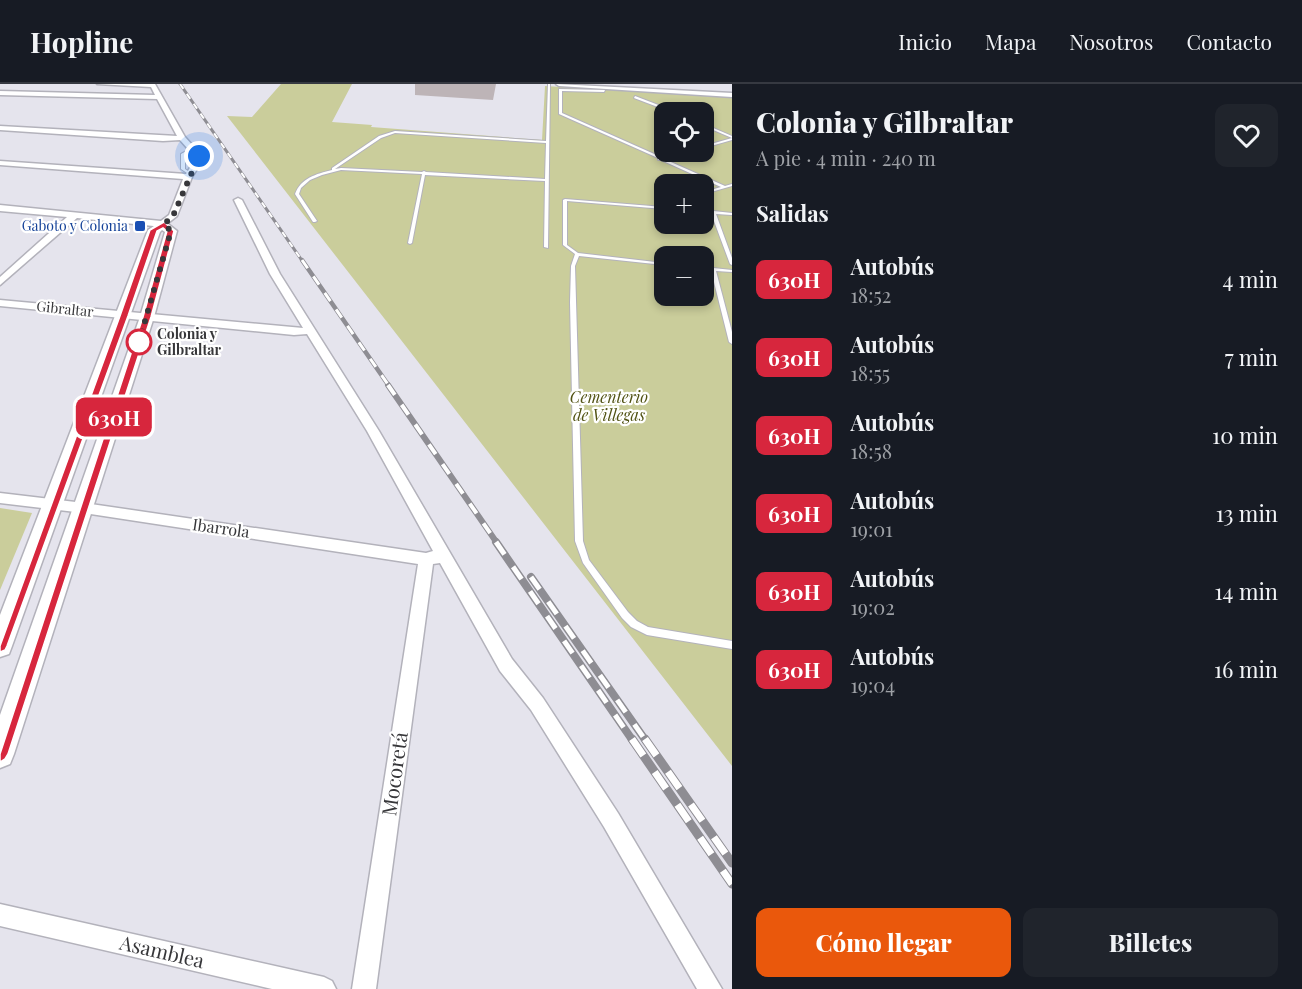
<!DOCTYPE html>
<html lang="es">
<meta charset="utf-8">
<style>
:root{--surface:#171b24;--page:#20242c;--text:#f1f3f6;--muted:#9ea1a6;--line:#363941;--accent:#ea580c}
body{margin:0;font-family:"Playfair Display",serif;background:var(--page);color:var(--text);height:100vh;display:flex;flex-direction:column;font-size:22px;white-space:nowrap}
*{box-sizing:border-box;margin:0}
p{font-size:20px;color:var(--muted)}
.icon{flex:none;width:33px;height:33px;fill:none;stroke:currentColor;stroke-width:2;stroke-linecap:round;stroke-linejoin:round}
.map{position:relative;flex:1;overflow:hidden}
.side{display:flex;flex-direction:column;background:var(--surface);width:570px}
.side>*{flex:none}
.badge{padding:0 12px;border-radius:9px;font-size:21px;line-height:39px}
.controls{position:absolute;left:654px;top:18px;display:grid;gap:12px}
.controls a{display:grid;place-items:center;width:60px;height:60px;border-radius:12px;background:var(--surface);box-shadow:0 3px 9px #0003;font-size:30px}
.you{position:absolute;width:30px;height:30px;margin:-15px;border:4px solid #fff;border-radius:50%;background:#1a73e8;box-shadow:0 0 0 9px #1a73e833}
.map>.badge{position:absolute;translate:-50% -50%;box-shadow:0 0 0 3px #fff}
h2{padding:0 24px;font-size:22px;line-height:54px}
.round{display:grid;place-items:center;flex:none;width:63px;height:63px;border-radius:12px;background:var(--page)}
.headline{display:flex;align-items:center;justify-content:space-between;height:102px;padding:0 24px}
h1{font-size:28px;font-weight:800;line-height:45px}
.cta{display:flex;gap:12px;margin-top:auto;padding:12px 24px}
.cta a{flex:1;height:69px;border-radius:12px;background:var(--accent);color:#fff;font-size:24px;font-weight:800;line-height:69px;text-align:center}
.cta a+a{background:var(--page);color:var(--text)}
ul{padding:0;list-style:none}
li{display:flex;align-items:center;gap:18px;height:78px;padding:0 24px}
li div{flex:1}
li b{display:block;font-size:22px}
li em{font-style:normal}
li .badge{min-width:66px;font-weight:700;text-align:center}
header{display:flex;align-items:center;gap:36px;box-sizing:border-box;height:84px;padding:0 30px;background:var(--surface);border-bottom:2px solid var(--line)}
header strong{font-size:28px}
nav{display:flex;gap:33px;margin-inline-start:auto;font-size:21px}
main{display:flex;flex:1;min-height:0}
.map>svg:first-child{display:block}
.green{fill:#cacd9b;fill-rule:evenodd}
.building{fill:#bdb4b7}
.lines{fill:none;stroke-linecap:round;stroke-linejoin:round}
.lane-casing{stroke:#b3b2bb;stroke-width:2}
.street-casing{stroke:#b3b2bb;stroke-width:3}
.secondary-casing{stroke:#b3b2bb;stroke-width:3}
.lane{fill:#fff;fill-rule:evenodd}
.street{fill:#fff;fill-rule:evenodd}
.secondary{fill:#fff;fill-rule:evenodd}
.rail-far4-casing{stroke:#8e8d93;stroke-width:3}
.rail-far3-casing{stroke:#8e8d93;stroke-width:4.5}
.rail-far2-casing{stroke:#8e8d93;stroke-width:6}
.rail-far1-casing{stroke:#8e8d93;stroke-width:8}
.rail-casing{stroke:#8e8d93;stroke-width:9}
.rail-far4{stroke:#fff;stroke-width:2;stroke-dasharray:6;stroke-linecap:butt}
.rail-far3{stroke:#fff;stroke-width:3;stroke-dasharray:10;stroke-linecap:butt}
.rail-far2{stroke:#fff;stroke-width:4;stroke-dasharray:12;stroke-linecap:butt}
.rail-far1{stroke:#fff;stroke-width:5;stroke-dasharray:15;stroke-linecap:butt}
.rail{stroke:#fff;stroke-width:7;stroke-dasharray:20;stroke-linecap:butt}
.line{fill:#d7263d;stroke:#fff;stroke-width:1.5}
.walk{stroke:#37373a;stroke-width:6;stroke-dasharray:0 10.8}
.transit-dot{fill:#1a4fb4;stroke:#fff;stroke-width:2}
.stop-dot{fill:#fff;stroke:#d7263d;stroke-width:3}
.labels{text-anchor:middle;stroke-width:4.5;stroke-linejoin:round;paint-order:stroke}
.far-transit-label{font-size:14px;fill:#164399;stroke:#fff;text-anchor:end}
.far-street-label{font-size:14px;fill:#37373a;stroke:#fff}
.far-stop-label{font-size:14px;font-weight:bold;fill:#37373a;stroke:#fff;text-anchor:start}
.park-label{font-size:16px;font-style:italic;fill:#515213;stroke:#fff}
.street-label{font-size:16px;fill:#37373a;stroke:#fff}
.near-street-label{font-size:20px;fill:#37373a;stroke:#fff}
</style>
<header>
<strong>Hopline</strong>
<nav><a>Inicio</a><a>Mapa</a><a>Nosotros</a><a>Contacto</a></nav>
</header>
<main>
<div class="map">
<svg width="732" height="905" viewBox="0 0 732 905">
<rect width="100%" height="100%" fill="#e5e4ed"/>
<g class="green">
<path d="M281,0H352L332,38L372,41L371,43L542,56L545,2L732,13V682L227,32L252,33ZM664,28H704V68H664ZM664,100H704V140H664ZM664,172H704V212H664Z"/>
<polygon points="0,424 32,429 0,506"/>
</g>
<polygon class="building" points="415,0 496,0 493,16 415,11"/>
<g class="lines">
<g class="lane-casing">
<g id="lane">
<path d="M548,0H550L548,164L544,163L545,97L425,91L412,159L410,160L408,159L422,90L341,86L322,91L310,96L301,104L299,110L317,137L315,138H313L295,110C301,94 316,90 332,86V84L379,52L395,47L546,57ZM395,49L546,59L545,95L426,88L424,87L422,88L341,84L335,85L381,54Z"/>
<polygon points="559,5 605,6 604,8 562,7 562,29 661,73 687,68 687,69 664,75 725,102 732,100 732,102 704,110 704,108 721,103 661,76 658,76 658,74 559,30"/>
<polygon points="635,12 674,27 675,28 671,28 634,14"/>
<polygon points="704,40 732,52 732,56 704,64 704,62 732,54 704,42"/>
<polygon points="192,64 193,66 185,70 185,85 191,89 191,91 190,91 181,85 181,70"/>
<polygon points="565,115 664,123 664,125 567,117 567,161 578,169 664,179 664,181 579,172 575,182 583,457 589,476 628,528 637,537 648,543 732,557 732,565 647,551 631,543 622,534 583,479 575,457 570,218 571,182 575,170 563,161 563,116"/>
<polygon points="704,126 732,129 732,131 716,130 732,174 732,181 730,180 711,129 704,128"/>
<polygon points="704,183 732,186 732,188 716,187 732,248 732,260 729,258 711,186 704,185"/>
</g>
</g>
<g class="street-casing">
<g id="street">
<polygon points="97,0 155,0 185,53 204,74 192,93 177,132 163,143 77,134 0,201 0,193 67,133 0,127 0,121 161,137 169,131 183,95 0,81 0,77 186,90 196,74 180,56 163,57 0,46 0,42 177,52 157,15 0,11 0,7 155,11 151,3"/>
<polygon points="556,0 732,9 732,13 559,2"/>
<polygon points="238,114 242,116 280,190 379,347 512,575 543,614 618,729 722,905 697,905 604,743 531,626 500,587 440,479 433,480 376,905 352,905 418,480 84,429 0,419 0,409 84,419 426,469 433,467 367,347 307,250 294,251 0,222 0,216 303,244 270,190 234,116"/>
<polygon points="0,820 324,893 332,897 336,905 272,905 0,842"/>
</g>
</g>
<g class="secondary-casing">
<polygon id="secondary" points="163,136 177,147 154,233 14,670 10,680 0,684 0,631 140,233 165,148 162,146 160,148 12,562 9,570 0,573 0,531 148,146"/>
</g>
<use href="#lane" class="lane"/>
<use href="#street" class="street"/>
<use href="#secondary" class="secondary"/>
<g class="rail-far4-casing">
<polyline id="rail-far4" points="180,0 303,178"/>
</g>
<g class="rail-far3-casing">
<polyline id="rail-far3" points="302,176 389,302"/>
</g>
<g class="rail-far2-casing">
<polyline id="rail-far2" points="388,301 497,459"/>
</g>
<g class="rail-far1-casing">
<g id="rail-far1">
<polyline points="496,458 633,657"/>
<polyline points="531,493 646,657"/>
</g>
</g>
<g class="rail-casing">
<g id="rail">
<polyline points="632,655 732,800"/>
<polyline points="645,655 732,779"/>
</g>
</g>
<use href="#rail-far4" class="rail-far4"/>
<use href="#rail-far3" class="rail-far3"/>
<use href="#rail-far2" class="rail-far2"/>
<use href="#rail-far1" class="rail-far1"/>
<use href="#rail" class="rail"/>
</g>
<polygon class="line" points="164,138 174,147 151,233 8,670 5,675 0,678 0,670 143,233 167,147 163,144 157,147 128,232 7,562 5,566 0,568 0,562 120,232 150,146"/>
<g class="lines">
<polyline class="walk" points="139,258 171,147 164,140 173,132 199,72"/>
</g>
<rect class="transit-dot" x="134" y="136" width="12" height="12" rx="3"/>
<circle class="stop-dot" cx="139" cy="258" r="12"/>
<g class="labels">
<g class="far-transit-label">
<text x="128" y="147">Gaboto y Colonia</text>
</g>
<g class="far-street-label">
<text transform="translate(65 225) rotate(6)" y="5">Gibraltar</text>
</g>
<g class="far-stop-label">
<text x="157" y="255">Colonia y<tspan x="157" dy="16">Gilbraltar</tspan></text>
</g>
<g class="park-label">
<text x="609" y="319">Cementerio<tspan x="609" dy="18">de Villegas</tspan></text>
</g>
<g class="street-label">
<text transform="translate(221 444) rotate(8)" y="6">Ibarrola</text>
</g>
<g class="near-street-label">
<text transform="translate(395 690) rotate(-82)" y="7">Mocoretá</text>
<text transform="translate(162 868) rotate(13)" y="7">Asamblea</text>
</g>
</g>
</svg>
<div class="controls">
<a><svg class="icon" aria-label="locate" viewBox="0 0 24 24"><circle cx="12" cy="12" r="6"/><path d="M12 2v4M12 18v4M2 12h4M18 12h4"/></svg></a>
<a>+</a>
<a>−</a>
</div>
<div class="you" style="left:199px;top:72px"></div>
<b class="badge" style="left:114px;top:333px;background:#d7263d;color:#fff">630H</b>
</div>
<section class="side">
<div class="headline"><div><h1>Colonia y Gilbraltar</h1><p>A pie · 4 min · 240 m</p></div><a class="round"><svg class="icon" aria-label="heart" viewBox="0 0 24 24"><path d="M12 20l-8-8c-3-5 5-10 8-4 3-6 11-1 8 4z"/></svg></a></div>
<h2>Salidas</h2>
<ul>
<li><span class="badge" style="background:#d7263d;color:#fff">630H</span><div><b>Autobús</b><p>18:52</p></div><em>4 min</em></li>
<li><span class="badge" style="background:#d7263d;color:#fff">630H</span><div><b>Autobús</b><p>18:55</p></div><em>7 min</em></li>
<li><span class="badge" style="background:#d7263d;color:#fff">630H</span><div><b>Autobús</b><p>18:58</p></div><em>10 min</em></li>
<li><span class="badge" style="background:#d7263d;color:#fff">630H</span><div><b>Autobús</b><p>19:01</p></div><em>13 min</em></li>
<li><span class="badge" style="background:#d7263d;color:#fff">630H</span><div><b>Autobús</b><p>19:02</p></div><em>14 min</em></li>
<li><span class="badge" style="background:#d7263d;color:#fff">630H</span><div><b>Autobús</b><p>19:04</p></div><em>16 min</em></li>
</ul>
<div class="cta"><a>Cómo llegar</a><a>Billetes</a></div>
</section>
</main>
